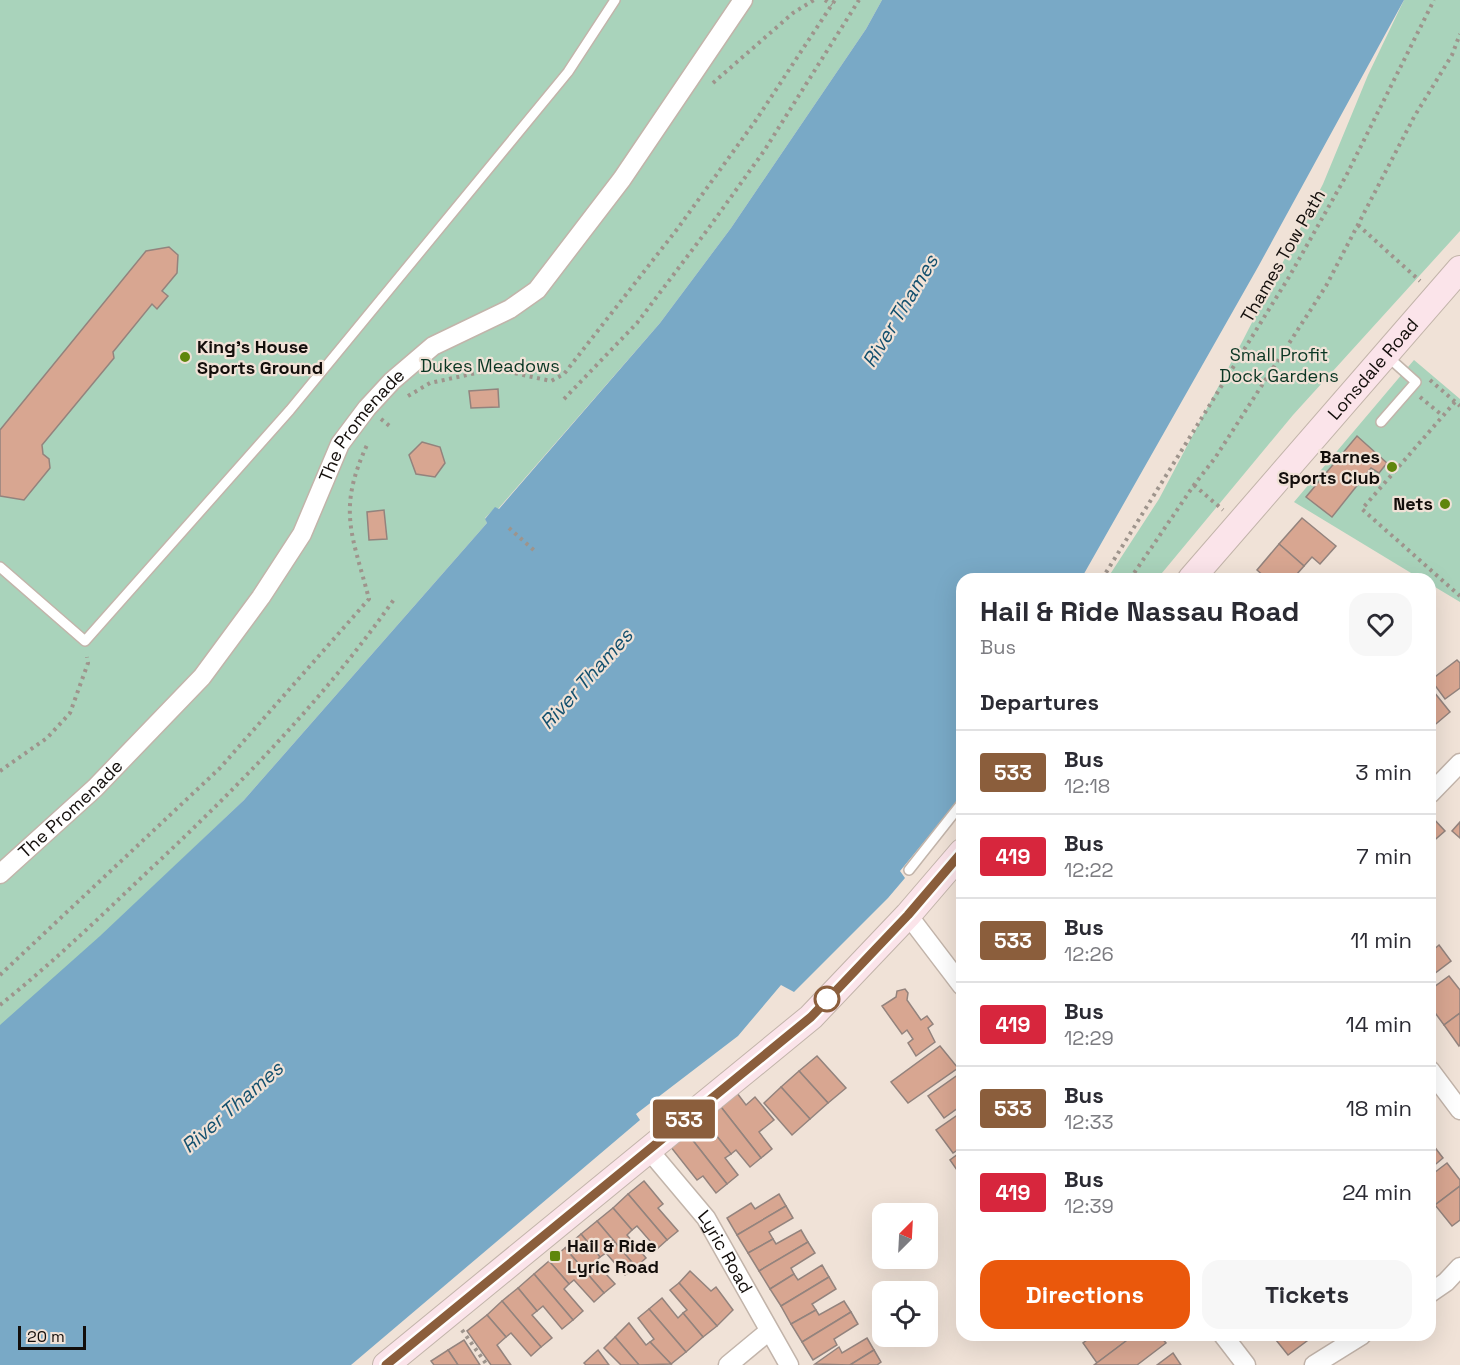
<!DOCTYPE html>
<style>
:root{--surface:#fff;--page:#f7f7f7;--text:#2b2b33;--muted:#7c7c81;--line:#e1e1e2;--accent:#ea580c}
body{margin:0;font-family:"Space Grotesk",sans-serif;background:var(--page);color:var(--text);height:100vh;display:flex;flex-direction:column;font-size:22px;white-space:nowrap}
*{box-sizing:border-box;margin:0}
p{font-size:20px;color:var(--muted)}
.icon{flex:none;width:33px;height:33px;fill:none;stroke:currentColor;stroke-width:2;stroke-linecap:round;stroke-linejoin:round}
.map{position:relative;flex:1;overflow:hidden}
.drawer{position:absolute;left:956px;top:573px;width:480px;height:768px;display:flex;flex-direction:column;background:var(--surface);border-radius:18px;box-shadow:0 6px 24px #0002}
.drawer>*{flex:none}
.badge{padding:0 12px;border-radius:4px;font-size:21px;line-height:39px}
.needle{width:39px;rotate:24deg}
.tools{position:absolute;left:872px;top:1203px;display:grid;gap:12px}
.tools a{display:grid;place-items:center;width:66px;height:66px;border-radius:12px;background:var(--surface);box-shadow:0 6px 24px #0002;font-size:30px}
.scale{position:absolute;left:18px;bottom:15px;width:68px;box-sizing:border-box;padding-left:6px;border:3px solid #130e0b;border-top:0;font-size:16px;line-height:21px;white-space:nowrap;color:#130e0b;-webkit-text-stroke:4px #f0e2d7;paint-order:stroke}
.map>.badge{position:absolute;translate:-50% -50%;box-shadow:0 0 0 3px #fff}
h2{padding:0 24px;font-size:22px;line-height:54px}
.round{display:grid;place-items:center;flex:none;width:63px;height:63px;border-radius:18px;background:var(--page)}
.overview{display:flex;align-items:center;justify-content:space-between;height:102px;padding:0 24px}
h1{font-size:28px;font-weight:600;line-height:45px}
.action{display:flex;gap:12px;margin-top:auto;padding:12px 24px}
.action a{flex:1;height:69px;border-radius:18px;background:var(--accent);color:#fff;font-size:24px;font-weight:600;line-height:69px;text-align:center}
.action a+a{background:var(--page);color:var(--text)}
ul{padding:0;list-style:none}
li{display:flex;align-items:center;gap:18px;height:84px;padding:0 24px;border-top:2px solid var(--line)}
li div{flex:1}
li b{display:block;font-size:22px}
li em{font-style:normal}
li .badge{min-width:66px;font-weight:700;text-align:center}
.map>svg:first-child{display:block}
.green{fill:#a9d3bb}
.water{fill:#79a9c6}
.building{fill:#d8a691;stroke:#93837d;stroke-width:1.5}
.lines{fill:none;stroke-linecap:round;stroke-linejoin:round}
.lane-casing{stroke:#c2b4aa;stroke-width:12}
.street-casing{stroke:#c2b4aa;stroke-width:21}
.secondary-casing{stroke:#c2b4aa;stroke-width:28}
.path{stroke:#9e948c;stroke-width:4;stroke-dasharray:3 4.5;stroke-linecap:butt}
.lane{stroke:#fff;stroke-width:9}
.street{stroke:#fff;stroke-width:18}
.secondary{stroke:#fbe4ea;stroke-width:26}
.line-casing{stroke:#fff;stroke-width:14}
.line{stroke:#8b5e3c;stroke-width:9}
.poi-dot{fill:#5f860c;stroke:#f0e2d7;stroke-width:2}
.stop-dot{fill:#fff;stroke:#8b5e3c;stroke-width:3}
.labels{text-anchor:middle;stroke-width:4.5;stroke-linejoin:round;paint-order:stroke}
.street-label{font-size:18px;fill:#130e0b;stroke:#f0e2d7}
.poi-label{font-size:18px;font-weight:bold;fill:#130e0b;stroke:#f0e2d7;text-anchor:start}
.park-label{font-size:18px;fill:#0a3623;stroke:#f0e2d7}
.water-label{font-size:20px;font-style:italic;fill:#13506e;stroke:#f0e2d7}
</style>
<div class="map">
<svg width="1460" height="1365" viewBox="0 0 1460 1365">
<rect width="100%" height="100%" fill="#f0e2d7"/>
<g class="green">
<polygon points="0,0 882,0 866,29 731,228 660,323 498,509 495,508 485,518 487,523 244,800 95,942 0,1026"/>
<polygon points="1404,0 1460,0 1460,231 1293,415 1157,579 1107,579 1159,499 1243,340 1323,184 1368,75"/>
<polygon points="1414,360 1460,399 1460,602 1430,584 1430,579 1421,579 1294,502"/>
</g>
<polygon class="water" points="882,0 1404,0 1258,267 1081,579 962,579 961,797 900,871 905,878 888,898 794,992 781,985 738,1036 636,1114 640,1120 351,1365 0,1365 0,1025 100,936 244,800 487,523 485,519 495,507 499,509 660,323 731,228 866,29"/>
<g class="building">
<polygon points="169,247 178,255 177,273 162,291 168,296 157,309 152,304 113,352 114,358 42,445 43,454 49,459 50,468 24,500 0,496 0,430 146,251"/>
<polygon points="498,389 499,407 471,408 469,391"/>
<polygon points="1357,436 1387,463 1379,473 1371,468 1332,517 1306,497"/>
<polygon points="422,442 440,447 445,463 435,477 416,474 409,455"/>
<polygon points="384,510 387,539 369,540 367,512"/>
<polygon points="1302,518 1336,546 1320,564 1312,557 1304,566 1279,544"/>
<polygon points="1279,544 1304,566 1297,574 1303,579 1267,579 1257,570"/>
<polygon points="1457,660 1460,663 1460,688 1445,699 1431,680"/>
<polygon points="1430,687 1450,712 1430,729"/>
<polygon points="1432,817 1445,831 1430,844 1430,829"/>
<polygon points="1460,822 1460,838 1452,831"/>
<polygon points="1439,945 1451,961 1430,977 1430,948 1432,951"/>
<polygon points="1449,976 1460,990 1460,1013 1444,1025 1430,1006 1430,990"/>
<polygon points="905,989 908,993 907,1000 921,1020 927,1016 933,1024 928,1028 935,1042 916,1056 908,1043 913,1039 907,1030 902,1034 882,1006 896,997 897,991"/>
<polygon points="1460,1013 1460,1045 1459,1046 1444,1025"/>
<polygon points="940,1046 958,1068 908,1103 891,1082"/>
<polygon points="817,1056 846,1088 828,1103 799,1071"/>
<polygon points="799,1071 828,1103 810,1119 781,1087"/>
<polygon points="962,1072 962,1105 944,1118 928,1096"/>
<polygon points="781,1087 810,1119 792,1135 764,1103"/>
<polygon points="737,1093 746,1105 755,1097 774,1120 759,1132 772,1149 761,1158 721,1107"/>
<polygon points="721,1107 761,1158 750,1167 736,1150 731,1154 704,1120"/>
<polygon points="962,1112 962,1147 953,1153 936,1130"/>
<polygon points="704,1120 731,1154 725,1158 738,1175 727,1184 687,1133"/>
<polygon points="687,1133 727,1184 716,1193 703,1176 697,1180 670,1146"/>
<polygon points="1430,1141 1443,1158 1430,1169"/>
<polygon points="962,1151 962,1171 959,1173 950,1160"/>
<polygon points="1447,1163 1460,1180 1460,1186 1435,1205 1430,1197 1430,1176"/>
<polygon points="644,1181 663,1204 658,1208 678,1231 667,1240 628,1194"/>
<polygon points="1460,1186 1460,1220 1452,1226 1435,1205"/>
<polygon points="628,1194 667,1240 657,1249 637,1226 632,1230 613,1208"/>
<polygon points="779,1194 786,1206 737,1235 727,1218 751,1203 755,1209"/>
<polygon points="786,1206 793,1218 769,1232 773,1239 748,1253 737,1235"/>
<polygon points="613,1208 632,1230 627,1235 646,1258 636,1267 597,1221"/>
<polygon points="597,1221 636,1267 625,1275 606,1253 600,1257 581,1234"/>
<polygon points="801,1230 808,1242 759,1271 748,1253 773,1239 776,1244"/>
<polygon points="581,1234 600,1257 595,1262 615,1284 604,1293 565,1248"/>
<polygon points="808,1242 815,1253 791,1268 794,1274 770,1289 759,1271"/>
<polygon points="565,1248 604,1293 594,1302 574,1280 569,1284 549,1261"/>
<polygon points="549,1261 569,1284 564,1289 583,1311 573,1320 534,1274"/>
<polygon points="822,1265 829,1277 781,1306 770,1289 794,1274 798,1280"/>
<polygon points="690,1271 711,1291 716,1287 733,1310 717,1326 679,1283"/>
<polygon points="534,1274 573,1320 562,1329 543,1306 537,1311 518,1288"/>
<polygon points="829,1277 836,1289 812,1304 816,1310 791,1324 781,1306"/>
<polygon points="679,1283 717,1326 703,1337 683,1313 687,1310 670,1290"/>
<polygon points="518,1288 537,1311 532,1315 552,1338 541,1347 502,1301"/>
<polygon points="662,1298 678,1318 683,1313 703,1337 686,1352 649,1309"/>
<polygon points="502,1301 541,1347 531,1356 511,1333 506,1337 487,1315"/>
<polygon points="844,1301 851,1312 802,1342 791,1324 816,1310 819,1315"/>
<polygon points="649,1309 686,1352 671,1364 650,1342 654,1339 638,1318"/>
<polygon points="851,1312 858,1324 834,1339 837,1345 813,1360 802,1342"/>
<polygon points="487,1315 506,1337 497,1345 511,1365 491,1365 467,1331"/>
<polygon points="629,1323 646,1345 650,1342 671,1364 639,1365 615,1337"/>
<polygon points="1094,1335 1134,1335 1097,1363 1083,1343"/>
<polygon points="1134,1335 1159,1335 1166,1343 1137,1365 1094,1365"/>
<polygon points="1272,1335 1315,1335 1288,1355"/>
<polygon points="615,1337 639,1365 621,1365 604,1348"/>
<polygon points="867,1338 874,1350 850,1365 815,1364 839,1347 842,1353"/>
<polygon points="464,1340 480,1365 458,1365 448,1350"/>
<polygon points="448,1350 458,1365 434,1365 431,1361"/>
<polygon points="598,1350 609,1365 586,1365 584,1363"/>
<polygon points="874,1350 881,1362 877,1365 850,1365"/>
<polygon points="1173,1353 1181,1365 1157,1365"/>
</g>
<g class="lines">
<g class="lane-casing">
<g id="lane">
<polyline points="1381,422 1416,382 1387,356"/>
<polyline points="0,567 85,641 290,410 568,72 615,0"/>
<polyline points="909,870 962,803"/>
</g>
</g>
<g class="street-casing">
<g id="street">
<polyline points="1430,794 1460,763"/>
<path id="s1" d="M0,874L95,788L202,677L261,597L302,534L340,444L367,408L392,381L433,346L510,309L537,290L622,179L743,0"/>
<polyline points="908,915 962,986"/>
<polyline points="1430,1070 1460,1110"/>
<path id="s2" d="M648,1149L706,1218L789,1365"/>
<polyline points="1430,1293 1446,1282 1460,1267"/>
<polyline points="1223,1335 1246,1365"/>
<polyline points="728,1365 769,1331"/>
<polyline points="1314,1365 1362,1335"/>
</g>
</g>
<g class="secondary-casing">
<g id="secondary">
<path id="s3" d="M1191,579L1460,269"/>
<polyline points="386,1365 811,1017 908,915 962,852"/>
</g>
</g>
<g class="path">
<polyline points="825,0 832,5"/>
<polyline points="713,83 793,13 814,0"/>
<polyline points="1358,225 1420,281"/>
<polyline points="1430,380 1460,406"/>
<polyline points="408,396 430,383 495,369 551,381 564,374 678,228 756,120 835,0"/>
<polyline points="1420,397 1443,416"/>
<polyline points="564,399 637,323 708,229 764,151 859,0"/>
<polyline points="1455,402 1362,509 1460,596"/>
<polyline points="381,419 392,428"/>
<polyline points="1194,485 1223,510"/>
<polyline points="509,528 536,552"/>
<polyline points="1102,579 1289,277 1346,176 1434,0"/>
<polyline points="1130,579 1194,485 1215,458 1326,286 1414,117 1452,55 1460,34"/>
<polyline points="0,771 47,738 70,713 88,663 87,657"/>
<path d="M0,975L220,768L369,599C352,534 337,510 367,445"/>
<path d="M0,1005C50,965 96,921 142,877C234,791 322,702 395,598"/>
<polyline points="462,1330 487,1365"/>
</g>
<use href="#lane" class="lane"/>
<use href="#street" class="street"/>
<use href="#secondary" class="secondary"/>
</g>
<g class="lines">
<g class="line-casing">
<polyline id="line" points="386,1365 811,1017 908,915 962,852"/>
</g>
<use href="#line" class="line"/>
</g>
<g class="poi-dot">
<circle cx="185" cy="357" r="6"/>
<circle cx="1392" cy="467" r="6"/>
<circle cx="1445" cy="504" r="6"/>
<rect x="549" y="1250" width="12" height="12" rx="3"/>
</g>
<circle class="stop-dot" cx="827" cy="999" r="12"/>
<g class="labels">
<g class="street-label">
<text transform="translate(1283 256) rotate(-60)" y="6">Thames Tow Path</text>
<text dy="6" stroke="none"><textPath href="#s3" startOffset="278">Lonsdale Road</textPath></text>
<text dy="6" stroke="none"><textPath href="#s1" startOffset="582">The Promenade</textPath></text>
<text dy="6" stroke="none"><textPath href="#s1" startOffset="96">The Promenade</textPath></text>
<text dy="6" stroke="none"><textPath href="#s2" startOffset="129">Lyric Road</textPath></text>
</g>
<g class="poi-label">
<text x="197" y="353">King's House<tspan x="197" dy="21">Sports Ground</tspan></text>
<text x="1380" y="463" text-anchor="end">Barnes<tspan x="1380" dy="21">Sports Club</tspan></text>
<text x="1433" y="510" text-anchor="end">Nets</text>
<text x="567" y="1252">Hail &amp; Ride<tspan x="567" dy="21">Lyric Road</tspan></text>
</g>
<g class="park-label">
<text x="1279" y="361">Small Profit<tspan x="1279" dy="21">Dock Gardens</tspan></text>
<text x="490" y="372">Dukes Meadows</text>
</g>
<g class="water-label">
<text transform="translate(900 311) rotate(-59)" y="7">River Thames</text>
<text transform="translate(586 679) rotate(-48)" y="7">River Thames</text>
<text transform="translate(232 1107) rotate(-41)" y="7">River Thames</text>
</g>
</g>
</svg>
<div class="tools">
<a><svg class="needle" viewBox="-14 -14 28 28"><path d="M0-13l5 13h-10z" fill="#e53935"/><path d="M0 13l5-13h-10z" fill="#7c7c81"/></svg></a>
<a><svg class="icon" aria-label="locate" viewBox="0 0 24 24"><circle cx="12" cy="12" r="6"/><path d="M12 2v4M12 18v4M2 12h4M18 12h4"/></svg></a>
</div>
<div class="scale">20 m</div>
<b class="badge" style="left:684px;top:1119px;background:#8b5e3c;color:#fff">533</b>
<section class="drawer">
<div class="overview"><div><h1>Hail &amp; Ride Nassau Road</h1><p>Bus</p></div><a class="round"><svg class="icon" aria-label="heart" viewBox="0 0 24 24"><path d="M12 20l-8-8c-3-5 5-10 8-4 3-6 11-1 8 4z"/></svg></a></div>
<h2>Departures</h2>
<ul>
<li><span class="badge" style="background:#8b5e3c;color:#fff">533</span><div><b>Bus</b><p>12:18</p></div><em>3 min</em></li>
<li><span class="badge" style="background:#d7263d;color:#fff">419</span><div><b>Bus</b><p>12:22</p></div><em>7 min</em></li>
<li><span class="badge" style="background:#8b5e3c;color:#fff">533</span><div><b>Bus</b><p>12:26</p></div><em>11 min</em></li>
<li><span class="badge" style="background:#d7263d;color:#fff">419</span><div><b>Bus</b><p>12:29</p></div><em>14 min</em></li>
<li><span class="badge" style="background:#8b5e3c;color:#fff">533</span><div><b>Bus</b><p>12:33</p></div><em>18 min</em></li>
<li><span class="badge" style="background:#d7263d;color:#fff">419</span><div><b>Bus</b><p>12:39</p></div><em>24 min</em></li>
</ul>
<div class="action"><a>Directions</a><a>Tickets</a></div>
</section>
</div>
